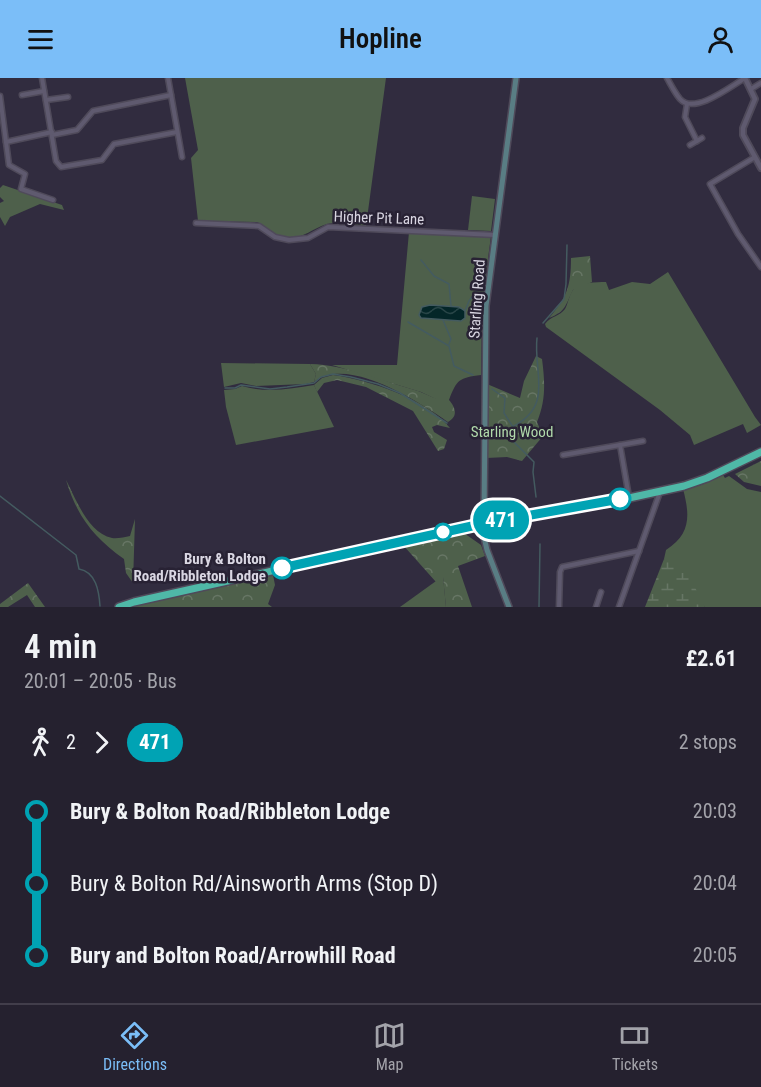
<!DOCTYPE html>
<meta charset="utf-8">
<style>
:root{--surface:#25212f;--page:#312e3b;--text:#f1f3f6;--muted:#a3a3aa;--line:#423e4b;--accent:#7bbef8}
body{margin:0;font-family:"Roboto Condensed",sans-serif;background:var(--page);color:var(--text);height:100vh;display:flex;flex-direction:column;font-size:22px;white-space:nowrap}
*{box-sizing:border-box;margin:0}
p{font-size:20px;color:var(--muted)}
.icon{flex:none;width:33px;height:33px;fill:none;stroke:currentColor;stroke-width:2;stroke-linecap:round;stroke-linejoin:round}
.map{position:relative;height:529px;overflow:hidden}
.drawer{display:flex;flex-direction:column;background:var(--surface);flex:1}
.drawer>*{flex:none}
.badge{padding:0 12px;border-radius:20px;font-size:21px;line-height:39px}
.map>.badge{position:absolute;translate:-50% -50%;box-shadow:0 0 0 3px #fff}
.legs{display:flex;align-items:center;gap:9px;height:66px;padding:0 24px;font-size:20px}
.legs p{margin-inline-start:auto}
.headline{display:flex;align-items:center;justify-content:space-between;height:102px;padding:0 24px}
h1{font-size:33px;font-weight:600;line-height:45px}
ul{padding:0 24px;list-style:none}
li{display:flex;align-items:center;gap:21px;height:72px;font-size:22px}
li i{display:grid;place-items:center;width:9px;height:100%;margin:0 8px;background:currentColor}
li i::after{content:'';width:15px;height:15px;margin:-8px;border:4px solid;border-radius:50%;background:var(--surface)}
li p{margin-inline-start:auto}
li:first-child i{background:linear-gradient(#0000 50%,currentColor 0)}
li:last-child i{background:linear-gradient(currentColor 50%,#0000 0)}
header{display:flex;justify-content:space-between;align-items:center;height:78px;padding:0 24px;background:var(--accent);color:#111;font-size:27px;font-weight:600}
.menu{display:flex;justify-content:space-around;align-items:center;height:84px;border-top:2px solid var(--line);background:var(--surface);font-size:16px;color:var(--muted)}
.menu a{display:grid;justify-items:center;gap:3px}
.menu .selected{color:var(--accent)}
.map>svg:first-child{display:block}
.grass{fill:#4e604b}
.forest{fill:url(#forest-crowns)}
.wetland{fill:url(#wetland-marsh)}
.water{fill:url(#water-waves);stroke:#445b60;stroke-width:1.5}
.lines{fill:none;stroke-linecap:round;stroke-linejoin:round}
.stream{stroke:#445b60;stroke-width:1.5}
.minor-casing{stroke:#4f4a5a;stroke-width:7}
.tertiary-casing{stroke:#4f4a5a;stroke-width:8}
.secondary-casing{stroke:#4f4a5a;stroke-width:8}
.trunk-casing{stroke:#4f4a5a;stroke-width:10}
.minor{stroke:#5f5a6f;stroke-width:4}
.tertiary{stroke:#5f5a6f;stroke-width:4.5}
.secondary{stroke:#597d84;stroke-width:5}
.trunk{stroke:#4fb8a7;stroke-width:7}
.line-1-casing{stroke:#fff;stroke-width:14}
.line-1{stroke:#00a3b4;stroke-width:9}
.stop-1-dot{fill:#fff;stroke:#00a3b4;stroke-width:3}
.labels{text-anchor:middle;stroke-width:5;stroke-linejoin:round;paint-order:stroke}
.street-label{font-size:15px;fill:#d9d6e2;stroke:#282234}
.park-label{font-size:15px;fill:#b1daab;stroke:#282234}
.stop-label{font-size:15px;font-weight:bold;fill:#d9d6e2;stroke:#282234;text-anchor:end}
</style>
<header><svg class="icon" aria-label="menu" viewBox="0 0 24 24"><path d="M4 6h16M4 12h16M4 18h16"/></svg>Hopline<svg class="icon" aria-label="person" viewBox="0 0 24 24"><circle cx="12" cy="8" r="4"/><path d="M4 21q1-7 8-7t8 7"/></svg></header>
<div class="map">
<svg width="761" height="529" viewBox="0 0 761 529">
<defs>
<pattern id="forest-crowns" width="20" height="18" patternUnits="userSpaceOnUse" patternTransform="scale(1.5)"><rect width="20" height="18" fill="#4e604b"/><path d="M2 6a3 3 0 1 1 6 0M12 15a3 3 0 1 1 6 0" fill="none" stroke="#677665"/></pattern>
<pattern id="wetland-marsh" width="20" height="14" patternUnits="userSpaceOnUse" patternTransform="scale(1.5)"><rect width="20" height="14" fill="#4e604b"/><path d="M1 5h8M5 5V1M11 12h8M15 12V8" fill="none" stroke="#677665"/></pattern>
<pattern id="water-waves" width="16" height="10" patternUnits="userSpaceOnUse" patternTransform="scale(1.5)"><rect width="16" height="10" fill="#042628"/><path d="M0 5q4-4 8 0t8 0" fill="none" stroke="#284547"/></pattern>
</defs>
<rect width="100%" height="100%" fill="#312c3f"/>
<g class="grass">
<path d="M185,0H386L366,148C355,147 338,143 327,146C310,151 298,166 277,158C270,155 265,147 257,144L198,143L191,80L198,72Z"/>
<polygon points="3,107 62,127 64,132 40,126 10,139 5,148 0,139 0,125 4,123 0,119 0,110"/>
<polygon points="472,118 495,121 491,153 468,152"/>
<path d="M409,154L491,158L482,225L481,297C459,300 457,301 449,322L440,323L421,314L332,287H397Z"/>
<path d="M668,194L755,339L761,347L747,355L743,346L694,367L690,357L660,332L546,249L545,246C551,238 560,238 565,231C568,226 569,217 573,212C580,204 596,204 606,204L609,212L632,204L650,206Z"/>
<polygon points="221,285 310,286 316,296 314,304 306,306 256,308 241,305 224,309"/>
<path d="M314,307L334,349L236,367L226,329L224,312L235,311L242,308C266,315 290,311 314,307Z"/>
<path d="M723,397L725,400L729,398L747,411L761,414V529H705L664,481L666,472C691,456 690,437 683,411L701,407Z"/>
<polygon points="443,498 446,529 400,529"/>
</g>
<g class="forest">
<path d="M590,178L592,204L573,212C565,227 567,233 549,240C567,219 571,208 571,180Z"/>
<path d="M536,278L542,281C545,304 546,322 537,344L543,358L522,383L507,379L486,380L487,306L520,320L524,303Z"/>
<path d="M310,286C347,287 383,303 418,313C429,317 437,323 449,322C455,329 459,338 448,344C419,324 347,277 314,304L316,296Z"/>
<path d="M333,297C369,302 427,321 450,350L437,347L432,349L434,354L447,362L444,371L438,373L413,333L366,309L337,302L324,305L317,314L314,307L322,300Z"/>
<polygon points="761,383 761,408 744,404 735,396"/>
<path d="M66,402C76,421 88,455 112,460C117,461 125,459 130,458L135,441L133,505L126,495L124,481C93,459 77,438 66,402Z"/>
<polygon points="461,453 481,467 485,478 458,488 472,529 446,529 443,499 436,504 403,467"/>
<polygon points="273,497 275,507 268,526 272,529 131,529"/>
<polygon points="28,505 45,529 35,529 27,517 8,529 0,529 0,526"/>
</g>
<polygon class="wetland" points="664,481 685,490 705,529 645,529"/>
<polygon class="water" points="430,227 459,229 465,233 465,240 461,243 421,240 419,237 422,229"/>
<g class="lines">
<g class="stream">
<polyline points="421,182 434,198 449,206 451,228"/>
<polyline points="465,233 469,223 483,204"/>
<polyline points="443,242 451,261 449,266"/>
<polyline points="408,244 449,268 454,288 473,297"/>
<polyline points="543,245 564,221 566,206 567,167"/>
<polyline points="225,310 235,310 241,307 270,311 287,309 314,305 321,299 333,296 351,299 378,306 400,315 447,345"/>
<polyline points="492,311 505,320 504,335 513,349 513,363 534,384 533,394 536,419"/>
<path d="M514,348C554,327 533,293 537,260"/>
<path d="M0,418L76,477L79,491C96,494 99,513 100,528"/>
<polyline points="539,529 540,466"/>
</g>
<g class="minor-casing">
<g id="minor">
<polyline points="42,0 56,83 61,89 102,82 114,66 177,54"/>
<polyline points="168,0 182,79"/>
<path d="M667,0C671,7 675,15 680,21C694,37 730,9 745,0"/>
<polyline points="751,11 761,5"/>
<polyline points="22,17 44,13"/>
<polyline points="0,18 9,87 25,96 21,111 53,122"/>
<polyline points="46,22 68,19"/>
<polyline points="687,26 685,39 697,63"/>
<polyline points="52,57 77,52 93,33 171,17"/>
<polyline points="6,64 52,54"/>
<polyline points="690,67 702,60"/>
<polyline points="755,79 710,106 738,156 761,189"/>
<polyline points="196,145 259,148 275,159 289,162 308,160 328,149 495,157"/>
<polyline points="620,367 629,419"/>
<polyline points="563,377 643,363"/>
<polyline points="559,529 560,494 562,489 639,473"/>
<polyline points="596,529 601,514"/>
<polyline points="619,529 660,414"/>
</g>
</g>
<g class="tertiary-casing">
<polyline id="tertiary" points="745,0 755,21 743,50 743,57 761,90"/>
</g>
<g class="secondary-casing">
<g id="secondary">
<polyline points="484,445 486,228 516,0"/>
<polyline points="481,446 487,472 509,529"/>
</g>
</g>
<g class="trunk-casing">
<polyline id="trunk" points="119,529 134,524 481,446 629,420 684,408 707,400 761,374"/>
</g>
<use href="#minor" class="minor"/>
<use href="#tertiary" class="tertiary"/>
<use href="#secondary" class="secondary"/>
<use href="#trunk" class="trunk"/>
</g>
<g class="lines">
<g class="line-1-casing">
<polyline id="line-1" points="282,490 481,446 620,421"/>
</g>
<use href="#line-1" class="line-1"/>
</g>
<g class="stop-1-dot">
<circle cx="620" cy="421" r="10"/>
<circle cx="443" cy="454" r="8"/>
<circle cx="282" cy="490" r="10"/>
</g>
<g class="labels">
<g class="street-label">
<text transform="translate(379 140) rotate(2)" y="5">Higher Pit Lane</text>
<text transform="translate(477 221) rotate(-86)" y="5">Starling Road</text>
</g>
<g class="park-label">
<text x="512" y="359">Starling Wood</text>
</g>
<g class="stop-label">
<text x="266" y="486">Bury &amp; Bolton<tspan x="266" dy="17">Road/Ribbleton Lodge</tspan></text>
</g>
</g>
</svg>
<b class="badge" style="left:501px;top:442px;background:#00a3b4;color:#fff">471</b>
</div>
<section class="drawer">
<div class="headline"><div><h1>4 min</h1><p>20:01 – 20:05 · Bus</p></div><b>£2.61</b></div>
<div class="legs"><svg class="icon" aria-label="walk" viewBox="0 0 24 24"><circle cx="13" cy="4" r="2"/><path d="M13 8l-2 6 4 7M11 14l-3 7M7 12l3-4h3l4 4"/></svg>2<svg class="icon" aria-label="forward" viewBox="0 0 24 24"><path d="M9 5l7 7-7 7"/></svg><b class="badge" style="background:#00a3b4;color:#fff">471</b><p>2 stops</p></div>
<ul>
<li><i style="color:#00a3b4"></i><b>Bury &amp; Bolton Road/Ribbleton Lodge</b><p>20:03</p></li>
<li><i style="color:#00a3b4"></i><span>Bury &amp; Bolton Rd/Ainsworth Arms (Stop D)</span><p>20:04</p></li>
<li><i style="color:#00a3b4"></i><b>Bury and Bolton Road/Arrowhill Road</b><p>20:05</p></li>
</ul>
</section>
<nav class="menu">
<a class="selected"><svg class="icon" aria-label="directions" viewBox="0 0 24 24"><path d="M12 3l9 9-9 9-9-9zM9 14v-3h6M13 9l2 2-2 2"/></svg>Directions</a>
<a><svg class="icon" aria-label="map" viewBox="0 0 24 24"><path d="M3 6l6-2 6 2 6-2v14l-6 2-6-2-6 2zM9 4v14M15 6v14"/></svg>Map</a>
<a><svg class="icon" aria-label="tickets" viewBox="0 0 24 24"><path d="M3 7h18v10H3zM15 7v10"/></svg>Tickets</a>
</nav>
